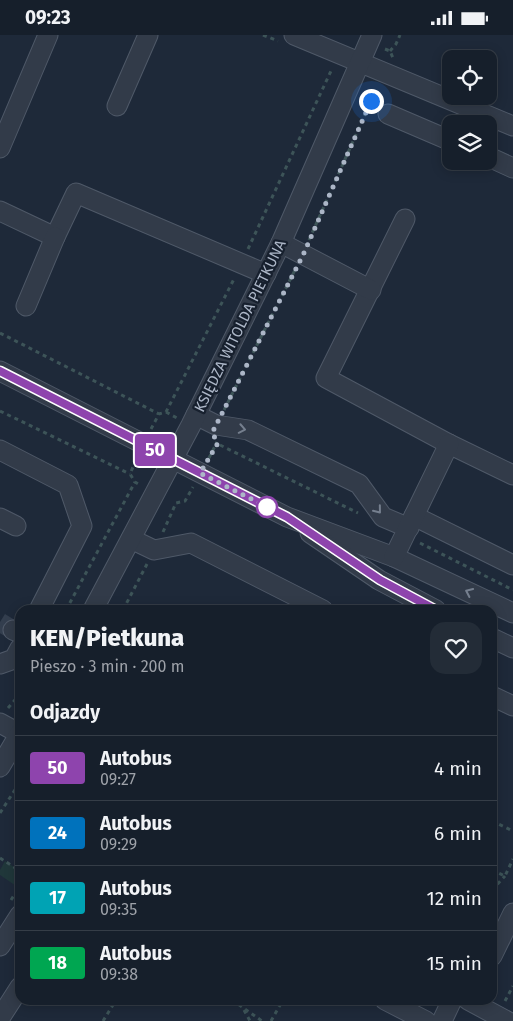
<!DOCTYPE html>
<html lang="pl">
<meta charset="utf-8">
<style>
:root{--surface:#161f2b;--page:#232c37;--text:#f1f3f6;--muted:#9ea2a9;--line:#353d47}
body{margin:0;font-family:"Fira Sans",sans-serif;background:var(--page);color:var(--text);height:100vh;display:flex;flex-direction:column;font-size:19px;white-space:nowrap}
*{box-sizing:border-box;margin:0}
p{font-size:16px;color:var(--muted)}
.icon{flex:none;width:28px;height:28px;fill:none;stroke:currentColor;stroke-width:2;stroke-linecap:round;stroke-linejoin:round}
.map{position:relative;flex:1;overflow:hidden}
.sheet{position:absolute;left:15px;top:570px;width:482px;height:400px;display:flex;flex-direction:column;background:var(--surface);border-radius:15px;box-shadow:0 2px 12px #0003,0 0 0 1px var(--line)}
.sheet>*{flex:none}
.badge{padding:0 10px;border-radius:4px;font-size:18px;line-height:32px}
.controls{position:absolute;left:442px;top:15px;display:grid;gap:10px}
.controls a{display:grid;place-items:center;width:55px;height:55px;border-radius:10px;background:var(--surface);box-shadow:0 2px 12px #0003,0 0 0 1px var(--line);font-size:25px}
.you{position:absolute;width:25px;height:25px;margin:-12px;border:4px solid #fff;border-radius:50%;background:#1a73e8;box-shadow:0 0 0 8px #1a73e833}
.map>.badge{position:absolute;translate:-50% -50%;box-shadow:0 0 0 2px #fff}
h2{padding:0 15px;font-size:19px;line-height:45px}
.round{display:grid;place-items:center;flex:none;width:52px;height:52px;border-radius:15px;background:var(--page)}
.summary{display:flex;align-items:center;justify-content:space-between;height:85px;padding:0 15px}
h1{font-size:24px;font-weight:800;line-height:38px}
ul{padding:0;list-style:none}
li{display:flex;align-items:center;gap:15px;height:65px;padding:0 15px;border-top:1px solid var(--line)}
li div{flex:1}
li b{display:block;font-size:19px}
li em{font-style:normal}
li .badge{min-width:55px;font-weight:700;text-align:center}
.status{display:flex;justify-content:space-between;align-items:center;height:35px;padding:0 25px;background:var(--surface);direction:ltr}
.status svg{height:14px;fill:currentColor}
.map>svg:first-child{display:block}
.green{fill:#20373a}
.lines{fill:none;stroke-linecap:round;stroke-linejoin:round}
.minor-tunnel{stroke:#333e4e;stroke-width:19;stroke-dasharray:19 9;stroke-linecap:butt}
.minor-casing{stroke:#4f5968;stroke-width:21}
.path{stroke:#3d5458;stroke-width:3;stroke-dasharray:4 4;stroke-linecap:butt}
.minor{stroke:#323b49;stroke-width:19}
.oneway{stroke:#757f8e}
.line-casing{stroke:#fff;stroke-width:11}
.line{stroke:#8e44ad;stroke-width:8}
.walk{stroke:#acb6c7;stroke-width:5;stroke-dasharray:0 9}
.stop-dot{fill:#fff;stroke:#8e44ad;stroke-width:2.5}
.labels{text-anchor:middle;stroke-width:4.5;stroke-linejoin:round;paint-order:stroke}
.street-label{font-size:15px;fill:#acb6c7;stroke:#17202e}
</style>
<div class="status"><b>09:23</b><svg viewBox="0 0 49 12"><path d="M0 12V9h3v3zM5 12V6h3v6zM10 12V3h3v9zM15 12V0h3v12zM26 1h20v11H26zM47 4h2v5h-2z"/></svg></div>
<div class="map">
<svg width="513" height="986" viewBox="0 0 513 986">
<rect width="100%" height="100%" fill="#1e2939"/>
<polygon class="green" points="5,826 20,836 19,853 0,840 0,835"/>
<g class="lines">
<polyline class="minor-tunnel" points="0,587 13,595"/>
<g class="minor-casing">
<g id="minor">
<polyline points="294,0 513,91"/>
<polyline points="117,71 148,0"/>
<polyline points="388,79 451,106"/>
<polyline points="0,113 48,0"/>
<polyline points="489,122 513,133"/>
<polyline points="0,176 55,202 76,158 266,239"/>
<polyline points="405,184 326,343 449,409 513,440"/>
<polyline points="281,208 371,255"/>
<polyline points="26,271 55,202"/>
<polyline points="0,336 287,482 394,522 513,578"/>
<polyline points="196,380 216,390 248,395 359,449 383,482 409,493"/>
<polyline points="0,415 68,450 82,491 39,575"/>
<polyline points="414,481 513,530"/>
<polyline points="0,483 16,491"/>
<polyline points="310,498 379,545 436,575"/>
<polyline points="131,504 154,515 191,508 323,575"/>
<polyline points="394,522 449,409"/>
<polyline points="93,575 191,390 281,208 372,0"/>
<polyline points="13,595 20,598"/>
<polyline points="492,603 513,613"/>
<polyline points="0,629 14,624 20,613"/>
<polyline points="492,661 513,671"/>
<polyline points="0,688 20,699"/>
<polyline points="0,732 20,698"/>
<polyline points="0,911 20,880"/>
<polyline points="492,921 513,878"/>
<polyline points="385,965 426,986"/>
<polyline points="468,965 507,986"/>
<polyline points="0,983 20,952"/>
<polyline points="442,986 452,965"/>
</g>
</g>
<g class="path">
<polyline points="263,0 278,6"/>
<polyline points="385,14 390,16 393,23"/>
<polyline points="390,16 396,9 400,0"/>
<polyline points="309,205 371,66 372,56"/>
<polyline points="248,214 331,36"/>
<polyline points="0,298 159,379"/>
<polyline points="224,375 296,233"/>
<polyline points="0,376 130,439"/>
<polyline points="166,377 177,383"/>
<polyline points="151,394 159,379 166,377 234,244"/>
<polyline points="220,410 358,478"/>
<polyline points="209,423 217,407"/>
<polyline points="136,425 130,439 135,447 140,450"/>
<polyline points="163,497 176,468 185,466 193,452"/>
<polyline points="420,508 513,555"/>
<polyline points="66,575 135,447"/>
<polyline points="123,575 147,529"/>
<polyline points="15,665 20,653"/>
<polyline points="8,673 15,665 20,669"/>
<polyline points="16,753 20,756"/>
<polyline points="0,778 20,747"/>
<polyline points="492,786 513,796"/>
<polyline points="0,823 20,836"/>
<polyline points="492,835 505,841 513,824"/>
<polyline points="492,855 505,841"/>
<polyline points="11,865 20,851"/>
<polyline points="232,965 262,986"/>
<polyline points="505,966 513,951"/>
<polyline points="244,975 250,986"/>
<polyline points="103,986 116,965"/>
<polyline points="271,986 283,965"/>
</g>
<use href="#minor" class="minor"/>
</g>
<defs><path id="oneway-chevron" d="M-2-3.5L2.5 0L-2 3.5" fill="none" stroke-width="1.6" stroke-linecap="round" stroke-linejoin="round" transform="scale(1.25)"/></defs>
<g class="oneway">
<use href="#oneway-chevron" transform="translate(242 394) rotate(11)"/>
<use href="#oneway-chevron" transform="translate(378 475) rotate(51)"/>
<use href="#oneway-chevron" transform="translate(469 557) rotate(-155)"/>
</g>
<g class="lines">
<g class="line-casing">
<polyline id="line" points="0,336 287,482 380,545 436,575"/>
</g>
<use href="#line" class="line"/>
<polyline class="walk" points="267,472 200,438 218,408 212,398 303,220 371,66"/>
</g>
<circle class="stop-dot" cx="267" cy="472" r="10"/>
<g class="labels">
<g class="street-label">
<text transform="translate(240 291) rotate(-64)" y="5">KSIĘDZA WITOLDA PIETKUNA</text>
</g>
</g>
</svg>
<div class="controls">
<a><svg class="icon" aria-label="locate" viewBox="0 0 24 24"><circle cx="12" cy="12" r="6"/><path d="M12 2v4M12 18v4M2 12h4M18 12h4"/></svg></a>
<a><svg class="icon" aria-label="layers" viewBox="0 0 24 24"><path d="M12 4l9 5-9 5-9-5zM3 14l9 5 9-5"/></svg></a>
</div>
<div class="you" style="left:371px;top:66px"></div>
<b class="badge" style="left:155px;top:415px;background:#8e44ad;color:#fff">50</b>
<section class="sheet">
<div class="summary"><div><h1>KEN/Pietkuna</h1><p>Pieszo · 3 min · 200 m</p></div><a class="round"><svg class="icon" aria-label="heart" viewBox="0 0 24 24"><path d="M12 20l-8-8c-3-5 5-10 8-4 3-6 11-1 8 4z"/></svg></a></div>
<h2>Odjazdy</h2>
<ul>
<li><span class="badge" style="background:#8e44ad;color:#fff">50</span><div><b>Autobus</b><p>09:27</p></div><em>4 min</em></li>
<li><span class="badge" style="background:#0072bc;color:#fff">24</span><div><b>Autobus</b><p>09:29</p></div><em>6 min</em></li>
<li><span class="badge" style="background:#00a3b4;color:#fff">17</span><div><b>Autobus</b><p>09:35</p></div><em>12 min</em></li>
<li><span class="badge" style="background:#00a651;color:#fff">18</span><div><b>Autobus</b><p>09:38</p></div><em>15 min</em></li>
</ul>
</section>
</div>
